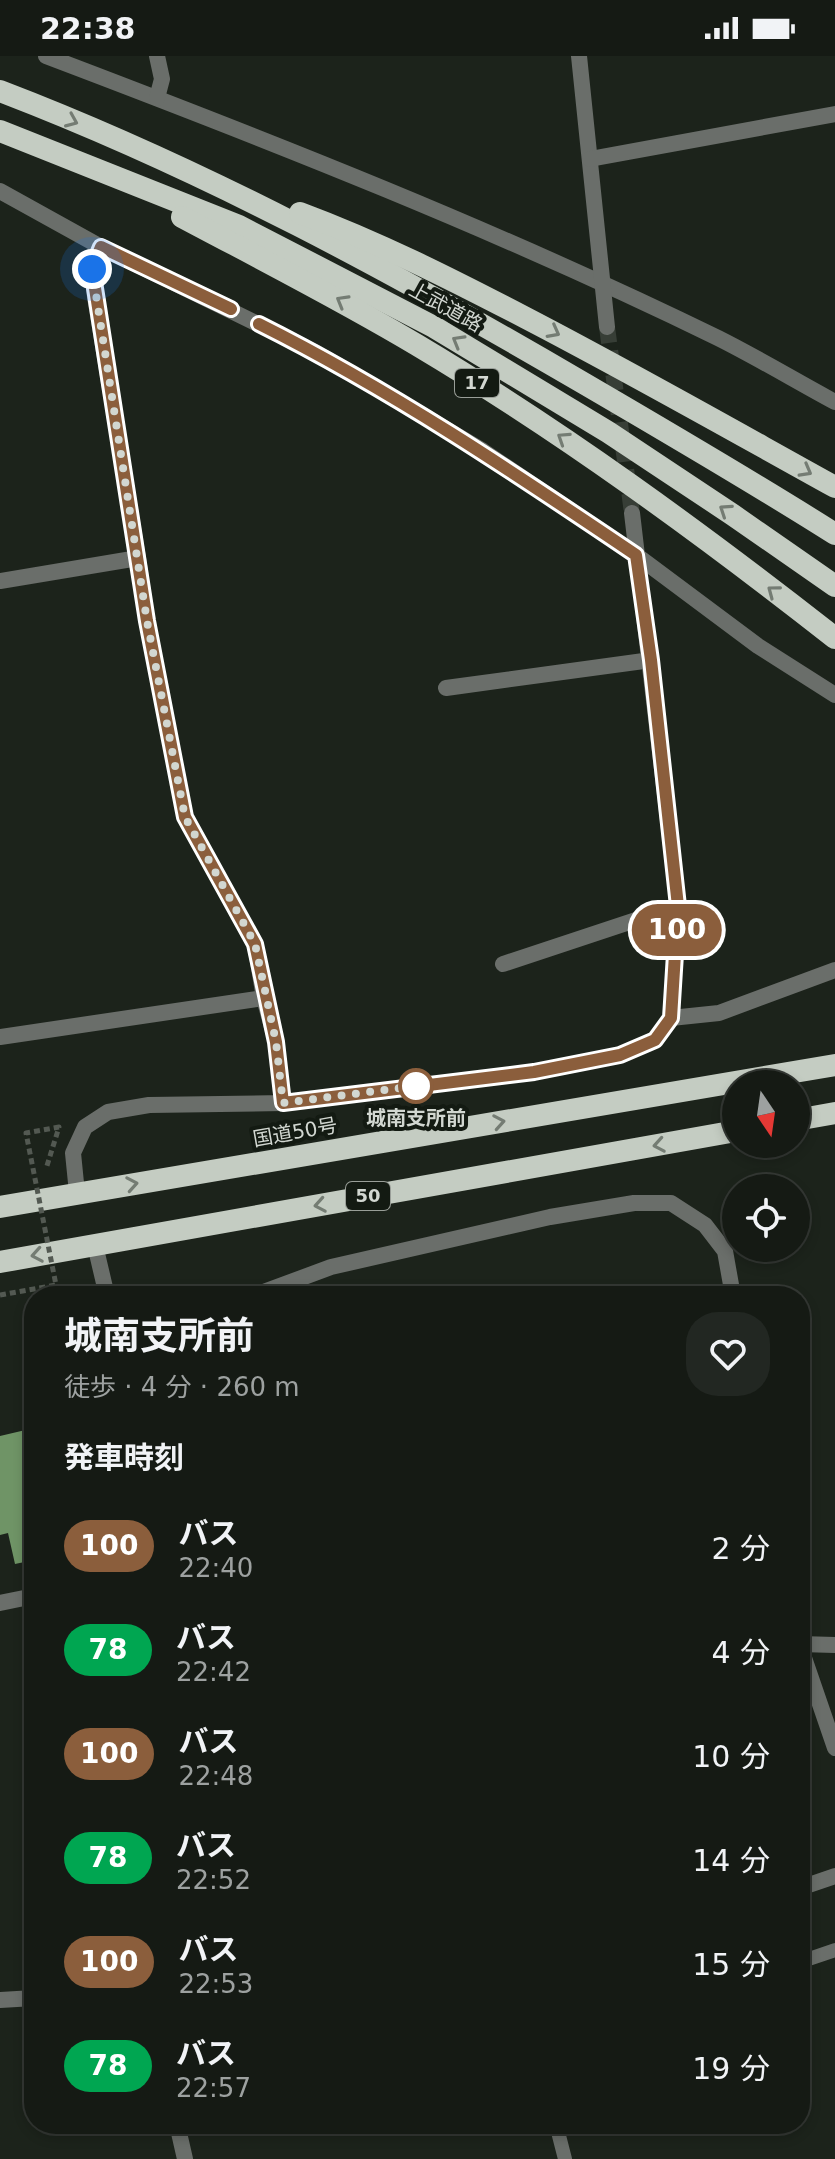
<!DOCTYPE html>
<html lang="ja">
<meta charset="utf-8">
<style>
:root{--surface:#151a14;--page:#222722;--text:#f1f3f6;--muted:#9da1a0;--line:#343834}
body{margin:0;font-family:"DejaVu Sans","Noto Sans JP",sans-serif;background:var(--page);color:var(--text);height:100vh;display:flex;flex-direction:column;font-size:30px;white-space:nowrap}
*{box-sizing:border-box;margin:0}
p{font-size:26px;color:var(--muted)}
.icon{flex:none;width:44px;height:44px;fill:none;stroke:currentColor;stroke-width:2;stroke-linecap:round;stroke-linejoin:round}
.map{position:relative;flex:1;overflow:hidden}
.sheet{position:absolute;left:24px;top:1230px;width:786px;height:848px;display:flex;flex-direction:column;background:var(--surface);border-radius:32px;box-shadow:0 4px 12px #0003,0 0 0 2px var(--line)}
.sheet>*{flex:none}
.badge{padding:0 16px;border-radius:26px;font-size:28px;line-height:52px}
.needle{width:52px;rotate:167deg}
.buttons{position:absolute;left:722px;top:1014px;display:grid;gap:16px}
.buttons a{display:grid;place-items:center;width:88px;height:88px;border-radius:50%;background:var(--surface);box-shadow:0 4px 12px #0003,0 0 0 2px var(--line);font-size:40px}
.you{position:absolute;width:40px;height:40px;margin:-20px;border:6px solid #fff;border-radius:50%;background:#1a73e8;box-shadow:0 0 0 12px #1a73e833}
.map>.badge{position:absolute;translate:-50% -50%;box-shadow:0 0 0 4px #fff}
h2{padding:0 40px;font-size:30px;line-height:72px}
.round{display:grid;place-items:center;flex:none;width:84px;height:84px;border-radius:32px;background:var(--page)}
.overview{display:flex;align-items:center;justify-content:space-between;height:136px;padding:0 40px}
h1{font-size:38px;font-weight:700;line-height:60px}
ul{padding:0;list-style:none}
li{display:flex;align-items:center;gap:24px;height:104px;padding:0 40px}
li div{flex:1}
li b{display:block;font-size:30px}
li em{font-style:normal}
li .badge{min-width:88px;font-weight:700;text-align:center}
.status{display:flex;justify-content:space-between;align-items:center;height:56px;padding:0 40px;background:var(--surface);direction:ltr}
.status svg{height:22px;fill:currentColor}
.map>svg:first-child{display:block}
.building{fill:#6f9466}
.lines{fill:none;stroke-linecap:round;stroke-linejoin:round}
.minor-tunnel{stroke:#373e36;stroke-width:16;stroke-dasharray:16 8;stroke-linecap:butt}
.service{stroke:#6a6e6a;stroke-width:14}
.minor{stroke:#6a6e6a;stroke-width:16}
.tertiary{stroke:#6a6e6a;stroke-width:16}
.trunk{stroke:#c4ccc2;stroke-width:22}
.path-bridge{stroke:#535952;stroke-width:5;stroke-dasharray:6 4;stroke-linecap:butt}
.oneway{stroke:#747c73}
.line-casing{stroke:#fff;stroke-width:18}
.line{stroke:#8b5e3c;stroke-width:12}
.walk{stroke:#d2d7d1;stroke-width:8;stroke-dasharray:0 14.4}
.stop-dot{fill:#fff;stroke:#8b5e3c;stroke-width:4}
.labels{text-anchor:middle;stroke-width:8;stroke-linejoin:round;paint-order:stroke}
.shield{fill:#131a12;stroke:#999e98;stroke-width:2}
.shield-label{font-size:18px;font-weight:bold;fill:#d2d7d1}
.street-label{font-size:20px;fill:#d2d7d1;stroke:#131a12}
.stop-label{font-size:20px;font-weight:bold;fill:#d2d7d1;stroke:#131a12}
</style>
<div class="status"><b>22:38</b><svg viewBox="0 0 49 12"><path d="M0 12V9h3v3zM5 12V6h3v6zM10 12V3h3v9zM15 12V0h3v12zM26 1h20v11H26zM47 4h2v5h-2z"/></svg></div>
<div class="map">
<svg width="835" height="2103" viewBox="0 0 835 2103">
<rect width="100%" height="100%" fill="#1c231b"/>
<polygon class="building" points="34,1372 34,1504 15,1508 8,1477 0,1479 0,1380"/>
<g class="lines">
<polyline class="minor-tunnel" points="607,271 632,457"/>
<g class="service">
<polyline points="800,1906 835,1894"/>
<polyline points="556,2068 565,2103"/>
</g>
<g class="minor">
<path d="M46,0C273,86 499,175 718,282C758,302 796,325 835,346"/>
<polyline points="579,0 607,271"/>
<polyline points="157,42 162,23 157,0"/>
<polyline points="590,103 835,58"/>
<polyline points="0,135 101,191 315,296 483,395 636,499 758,590 835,639"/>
<polyline points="101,191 92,213 95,241 138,502"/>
<polyline points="0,525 138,502 147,565 185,761 255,888 264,942 0,981"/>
<polyline points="446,632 651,604"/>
<polyline points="503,908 678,850"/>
<polyline points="264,942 276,986 283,1047"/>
<polyline points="671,962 719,957 835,914"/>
<polyline points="77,1137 73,1097 85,1071 108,1056 149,1049 283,1047 534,1016 620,999 655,984 671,962 678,850 632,457"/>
<polyline points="0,1547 34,1540"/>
<polyline points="800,1588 835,1589"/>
<polyline points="800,1832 835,1820"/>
<polyline points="0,1944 34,1942"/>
<polyline points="177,2068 185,2103"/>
</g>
<g class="tertiary">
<polyline points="95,1189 107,1240"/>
<polyline points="253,1240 331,1211 550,1161 634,1147 671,1147 705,1169 725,1195 733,1240"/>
<polyline points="800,1590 835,1692"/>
</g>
<g class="trunk">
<path d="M0,35C204,113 397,218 585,328C669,377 753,426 835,478"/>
<polyline points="0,75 239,170 434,271 608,376 733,459 835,530"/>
<path d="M300,157C378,186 451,223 526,262C630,316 732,374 835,431"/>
<path d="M182,161C261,203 340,243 417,289C563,376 701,477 835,582"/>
<polyline points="796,1064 835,1057"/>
<polyline points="0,1151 835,1009"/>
<polyline points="0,1206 736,1075"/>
</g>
<polyline class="path-bridge" points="0,1239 56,1229 26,1077 59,1071 46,1113"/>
</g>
<defs><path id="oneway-chevron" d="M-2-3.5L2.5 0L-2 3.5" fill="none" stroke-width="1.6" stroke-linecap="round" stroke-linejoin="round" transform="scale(2)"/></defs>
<g class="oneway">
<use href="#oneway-chevron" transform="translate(72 65) rotate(23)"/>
<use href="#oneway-chevron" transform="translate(342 245) rotate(-150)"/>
<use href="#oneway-chevron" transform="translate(554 276) rotate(28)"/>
<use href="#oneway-chevron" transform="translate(458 285) rotate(-150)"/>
<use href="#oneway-chevron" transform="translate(563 382) rotate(-147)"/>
<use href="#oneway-chevron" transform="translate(806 415) rotate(29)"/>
<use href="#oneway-chevron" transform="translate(725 454) rotate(-146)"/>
<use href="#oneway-chevron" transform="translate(773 535) rotate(-143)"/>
<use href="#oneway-chevron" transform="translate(499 1066) rotate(-10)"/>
<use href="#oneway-chevron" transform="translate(659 1089) rotate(170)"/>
<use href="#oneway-chevron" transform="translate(132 1128) rotate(-10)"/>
<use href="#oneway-chevron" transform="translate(320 1149) rotate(170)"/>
<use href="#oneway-chevron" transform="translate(37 1199) rotate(170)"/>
</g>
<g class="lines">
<g class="line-casing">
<path id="line" d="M231,253L101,191L92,213L147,565L185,761L255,888L276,986L283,1047L534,1016L620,999L655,984L671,962L678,850L651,604L636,499C513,416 391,334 259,268"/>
</g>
<use href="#line" class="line"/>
<polyline class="walk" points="92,213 147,565 185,761 255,888 276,986 283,1047 416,1030"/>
</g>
<circle class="stop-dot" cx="416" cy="1030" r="16"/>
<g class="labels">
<g class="shield">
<rect x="455" y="313" width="44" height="28" rx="6"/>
<rect x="346" y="1126" width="44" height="28" rx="6"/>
</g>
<g class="shield-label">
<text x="477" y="333">17</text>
<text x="368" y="1146">50</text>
</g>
<g class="street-label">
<text transform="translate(446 251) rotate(29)" y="7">上武道路</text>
<text transform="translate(295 1076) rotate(-10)" y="7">国道50号</text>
</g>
<g class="stop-label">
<text x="416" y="1069">城南支所前</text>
</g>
</g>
</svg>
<div class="buttons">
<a><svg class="needle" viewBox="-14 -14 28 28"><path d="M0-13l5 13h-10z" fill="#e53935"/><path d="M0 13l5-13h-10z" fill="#9da1a0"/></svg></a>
<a><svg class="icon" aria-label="locate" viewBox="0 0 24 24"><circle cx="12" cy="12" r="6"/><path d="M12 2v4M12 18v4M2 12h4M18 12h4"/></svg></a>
</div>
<div class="you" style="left:92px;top:213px"></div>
<b class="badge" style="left:677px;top:874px;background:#8b5e3c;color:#fff">100</b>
<section class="sheet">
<div class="overview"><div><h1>城南支所前</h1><p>徒歩 · 4 分 · 260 m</p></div><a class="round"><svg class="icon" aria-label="heart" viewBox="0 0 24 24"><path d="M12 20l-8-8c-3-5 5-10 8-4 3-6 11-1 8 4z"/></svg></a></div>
<h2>発車時刻</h2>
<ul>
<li><span class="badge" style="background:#8b5e3c;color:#fff">100</span><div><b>バス</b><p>22:40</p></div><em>2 分</em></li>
<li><span class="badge" style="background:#00a651;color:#fff">78</span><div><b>バス</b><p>22:42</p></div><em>4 分</em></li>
<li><span class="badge" style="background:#8b5e3c;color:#fff">100</span><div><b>バス</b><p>22:48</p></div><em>10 分</em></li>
<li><span class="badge" style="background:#00a651;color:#fff">78</span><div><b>バス</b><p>22:52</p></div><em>14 分</em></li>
<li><span class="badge" style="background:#8b5e3c;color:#fff">100</span><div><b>バス</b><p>22:53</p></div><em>15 分</em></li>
<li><span class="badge" style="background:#00a651;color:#fff">78</span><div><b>バス</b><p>22:57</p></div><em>19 分</em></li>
</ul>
</section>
</div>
